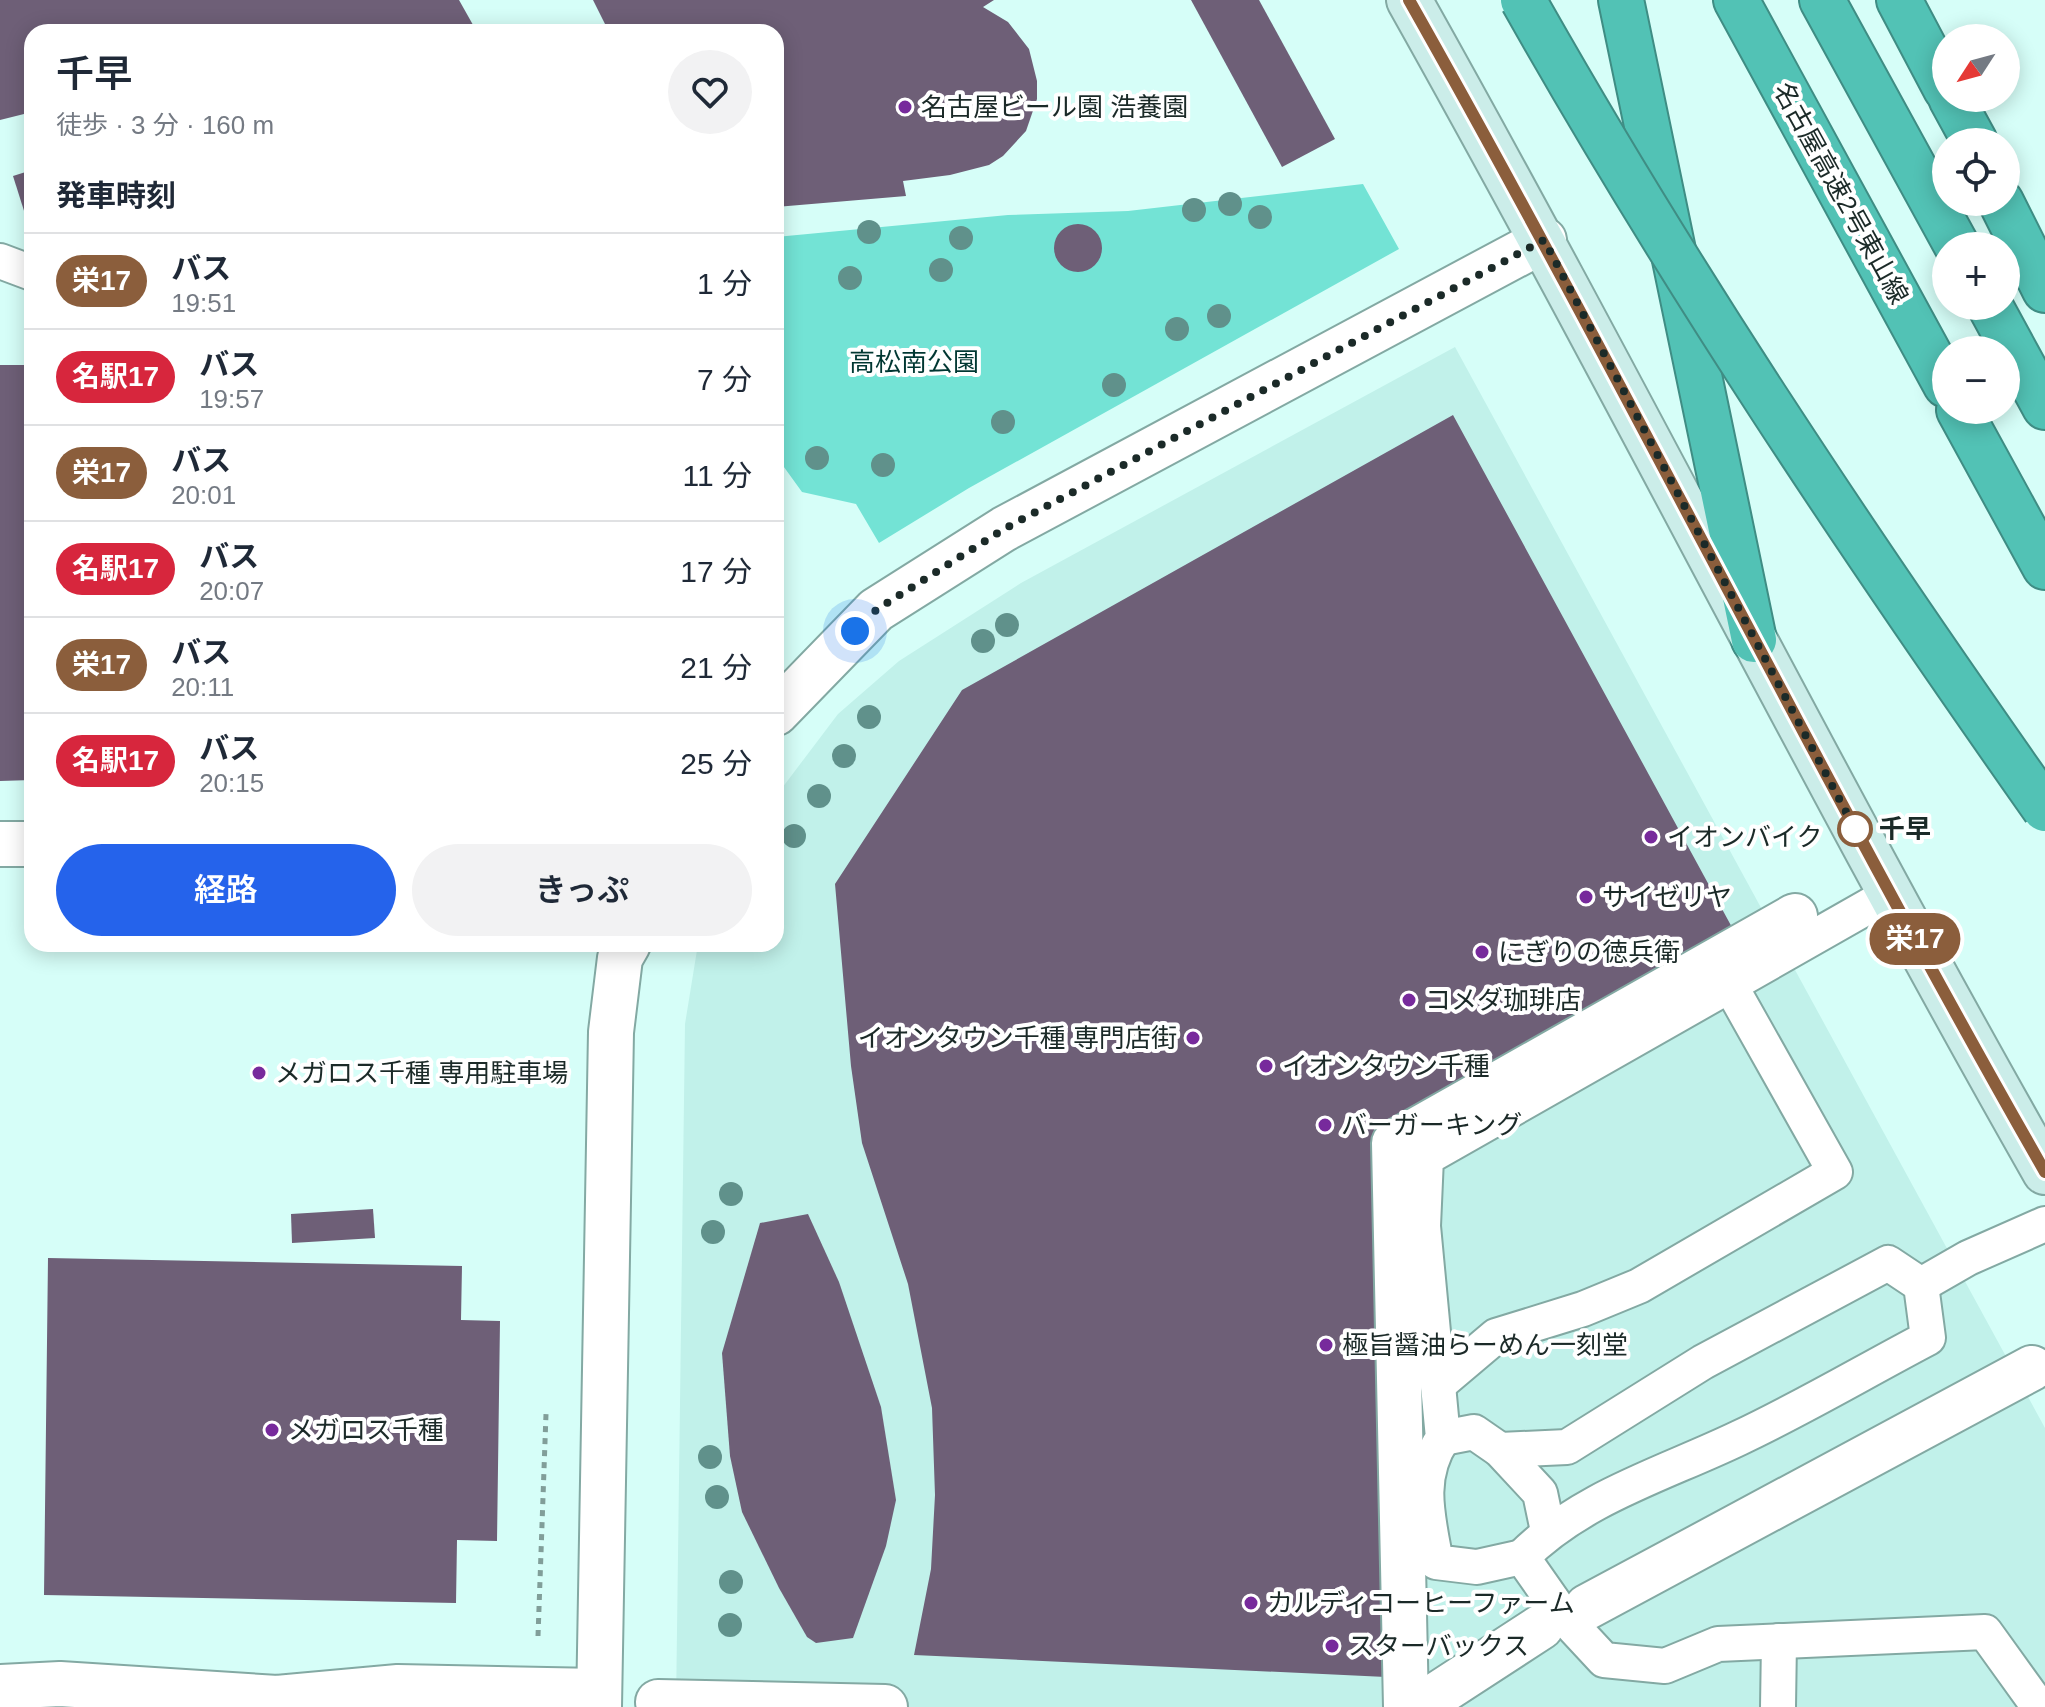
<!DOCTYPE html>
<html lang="ja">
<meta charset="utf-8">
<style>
:root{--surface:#fff;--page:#f2f2f3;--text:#1f2937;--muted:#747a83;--line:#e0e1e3;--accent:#2563eb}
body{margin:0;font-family:Helvetica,"Noto Sans JP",sans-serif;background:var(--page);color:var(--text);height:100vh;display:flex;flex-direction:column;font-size:30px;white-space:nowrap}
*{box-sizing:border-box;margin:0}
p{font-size:26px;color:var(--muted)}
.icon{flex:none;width:44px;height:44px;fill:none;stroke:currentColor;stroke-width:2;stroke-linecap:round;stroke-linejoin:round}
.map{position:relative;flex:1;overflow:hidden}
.panel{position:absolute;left:24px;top:24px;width:760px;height:928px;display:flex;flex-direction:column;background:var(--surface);border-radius:24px;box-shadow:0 4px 20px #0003}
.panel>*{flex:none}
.badge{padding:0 16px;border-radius:26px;font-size:28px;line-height:52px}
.needle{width:52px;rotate:234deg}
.fabs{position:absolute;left:1932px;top:24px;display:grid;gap:16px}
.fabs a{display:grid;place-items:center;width:88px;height:88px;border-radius:50%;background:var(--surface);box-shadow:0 4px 20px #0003;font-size:40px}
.you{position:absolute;width:40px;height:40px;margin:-20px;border:6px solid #fff;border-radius:50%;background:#1a73e8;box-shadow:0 0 0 12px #1a73e833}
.map>.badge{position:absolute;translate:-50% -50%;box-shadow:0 0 0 4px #fff}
h2{padding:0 32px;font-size:30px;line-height:72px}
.round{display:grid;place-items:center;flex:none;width:84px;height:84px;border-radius:42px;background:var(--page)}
.head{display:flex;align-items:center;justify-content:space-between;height:136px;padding:0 32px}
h1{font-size:38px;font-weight:600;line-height:60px}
.button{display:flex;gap:16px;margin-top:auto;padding:16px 32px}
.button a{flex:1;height:92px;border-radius:48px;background:var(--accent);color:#fff;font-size:32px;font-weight:600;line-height:92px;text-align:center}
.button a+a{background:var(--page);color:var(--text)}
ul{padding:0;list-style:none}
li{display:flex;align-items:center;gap:24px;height:96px;padding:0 32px;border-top:2px solid var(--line)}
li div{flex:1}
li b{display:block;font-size:30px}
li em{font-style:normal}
li .badge{min-width:88px;font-weight:700;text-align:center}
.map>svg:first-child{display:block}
.built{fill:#c1f1ea}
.green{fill:#73e3d5}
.building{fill:#6e5f77}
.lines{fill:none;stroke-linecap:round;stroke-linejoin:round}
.lane-casing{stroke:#83a9a3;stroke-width:38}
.street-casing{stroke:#83a9a3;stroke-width:48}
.secondary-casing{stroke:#83a9a3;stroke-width:48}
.highway-casing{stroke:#3f8d84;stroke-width:48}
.path{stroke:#819e99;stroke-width:5;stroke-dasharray:6 6;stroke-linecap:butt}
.lane{stroke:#fff;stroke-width:34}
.street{stroke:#fff;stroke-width:44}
.secondary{stroke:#cbede9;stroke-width:44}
.highway{stroke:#52c2b5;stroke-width:44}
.highway-bridge-casing{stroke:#3f8d84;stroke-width:48;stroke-linecap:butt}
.highway-bridge{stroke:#52c2b5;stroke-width:44}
.tree{fill:#60918b}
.line-casing{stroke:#fff;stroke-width:18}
.line{stroke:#8b5e3c;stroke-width:12}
.walk{stroke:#1b2a28;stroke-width:8;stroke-dasharray:0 14.4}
.poi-dot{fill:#772a9c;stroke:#fff;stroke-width:3}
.stop-dot{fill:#fff;stroke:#8b5e3c;stroke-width:4}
.labels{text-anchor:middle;stroke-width:8;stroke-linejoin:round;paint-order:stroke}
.poi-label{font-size:26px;fill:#1b2a28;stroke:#fff;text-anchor:start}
.street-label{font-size:26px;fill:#1b2a28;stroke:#fff}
.park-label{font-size:26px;fill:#003732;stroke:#fff}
.stop-label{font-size:26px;font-weight:bold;fill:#1b2a28;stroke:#fff;text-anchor:start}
</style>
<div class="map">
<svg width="2045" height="1707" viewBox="0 0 2045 1707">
<rect width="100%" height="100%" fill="#d6fef8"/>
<polygon class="built" points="1455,347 2045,1428 2045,1707 676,1707 685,1024 698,944 776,944 776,796 838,714 899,661 1021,583"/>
<polygon class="green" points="1363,184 1399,249 969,488 879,543 856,504 802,492 776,456 776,237 1008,215 1128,211"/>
<g class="building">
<polygon points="0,0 459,0 477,32 32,32 32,112 0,120"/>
<polygon points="593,0 994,0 983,7 1008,22 1029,49 1037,81 1037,99 1026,131 1003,156 989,165 950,175 903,181 906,196 776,207 776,32 609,32"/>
<polygon points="1191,0 1259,0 1335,139 1282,167"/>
<polygon points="32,170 32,233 31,233 13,176"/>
<circle cx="1078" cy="248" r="24"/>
<polygon points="0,365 32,365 32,780 0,781"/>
<polygon points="1453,415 1734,931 1374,1128 1386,1677 914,1655 931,1569 935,1495 932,1408 908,1284 862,1143 851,1066 835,884 962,690"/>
<polygon points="373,1209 375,1238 292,1243 291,1214"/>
<polygon points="808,1214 839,1282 881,1407 896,1500 886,1546 853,1638 816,1643 807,1637 779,1588 742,1512 730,1456 722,1353 760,1223"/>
<polygon points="48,1258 462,1266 461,1320 500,1321 497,1541 457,1540 456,1603 44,1595"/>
</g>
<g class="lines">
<g class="lane-casing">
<g id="lane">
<polyline points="0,261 32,273"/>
<polyline points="1921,1285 1968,1258 2045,1224"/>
<polyline points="1438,1385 1496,1336 1583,1309 1639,1286 1835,1172 1731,987"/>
<polyline points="1443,1438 1474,1432 1500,1450 1540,1493 1548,1531"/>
<path d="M1500,1450L1567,1447L1703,1362L1888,1263L1921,1285L1928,1338C1865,1371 1803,1408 1739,1438C1664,1474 1582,1497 1522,1557L1564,1617L1604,1660L1665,1666L1718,1644L1985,1632L2039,1707"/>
<path d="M1522,1557L1477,1567L1436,1562C1428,1518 1416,1478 1443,1438L1423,1226L1426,1158L1890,894"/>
<polyline points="1778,1707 1779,1641"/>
</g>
</g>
<g class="street-casing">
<g id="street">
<polyline points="776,713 876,610 1004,529 1544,240"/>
<polyline points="0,844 32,844"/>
<polyline points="1587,1607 2032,1368"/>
<polyline points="0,1687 60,1684 277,1698 398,1687 599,1691"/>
<polyline points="658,1702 885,1707"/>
<polyline points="599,1707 611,1032 620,958 628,944"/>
<polyline points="1406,1707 1394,1143 1795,916"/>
<polyline points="1418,1707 1541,1627"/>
</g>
</g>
<g class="secondary-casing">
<path id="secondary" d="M1409,0C1627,388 1825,786 2045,1172"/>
</g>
<g class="highway-casing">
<g id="highway">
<polyline points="1621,0 1754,640"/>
<polyline points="1736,0 1946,385"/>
<polyline points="1822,0 1957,246"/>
<polyline points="1899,0 1946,89"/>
<polyline points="1951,98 1975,142"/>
<polyline points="2001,202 2045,290"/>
<polyline points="1990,306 2045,407"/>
<polyline points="1959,410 2045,567"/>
</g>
</g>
<polyline class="path" points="538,1636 546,1414"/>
<use href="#lane" class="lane"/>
<use href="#street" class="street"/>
<use href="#secondary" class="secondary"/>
<use href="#highway" class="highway"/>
<g class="highway-bridge-casing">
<path id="highway-bridge" d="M1523,0C1681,280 1860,546 2045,809"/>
</g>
<use href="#highway-bridge" class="highway-bridge"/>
</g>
<g class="tree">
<circle cx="1230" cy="204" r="12"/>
<circle cx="1194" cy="210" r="12"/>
<circle cx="1260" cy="217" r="12"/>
<circle cx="869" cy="232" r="12"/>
<circle cx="961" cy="238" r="12"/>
<circle cx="941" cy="270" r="12"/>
<circle cx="850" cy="278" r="12"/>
<circle cx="1219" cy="316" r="12"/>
<circle cx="1177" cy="329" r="12"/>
<circle cx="1114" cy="385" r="12"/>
<circle cx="1003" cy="422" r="12"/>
<circle cx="817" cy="458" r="12"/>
<circle cx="883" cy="465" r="12"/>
<circle cx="1007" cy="625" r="12"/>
<circle cx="983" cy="641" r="12"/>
<circle cx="869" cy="717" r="12"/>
<circle cx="844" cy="756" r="12"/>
<circle cx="819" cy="796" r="12"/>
<circle cx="794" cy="836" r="12"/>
<circle cx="731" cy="1194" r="12"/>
<circle cx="713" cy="1232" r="12"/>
<circle cx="710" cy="1457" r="12"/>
<circle cx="717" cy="1497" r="12"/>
<circle cx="731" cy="1582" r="12"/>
<circle cx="730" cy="1625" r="12"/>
</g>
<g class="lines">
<g class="line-casing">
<path id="line" d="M1409,0C1628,387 1824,786 2045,1172"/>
</g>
<use href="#line" class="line"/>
<polyline class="walk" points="855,631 876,610 1004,529 1544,240 1855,829"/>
</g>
<g class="poi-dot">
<circle cx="905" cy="107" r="8"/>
<circle cx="1651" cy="837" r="8"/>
<circle cx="1586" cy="897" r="8"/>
<circle cx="1482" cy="952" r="8"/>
<circle cx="1409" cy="1000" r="8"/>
<circle cx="1193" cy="1038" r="8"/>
<circle cx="1266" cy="1066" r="8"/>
<circle cx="259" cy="1073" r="8"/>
<circle cx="1325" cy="1125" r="8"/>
<circle cx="1326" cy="1345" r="8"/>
<circle cx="272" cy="1430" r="8"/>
<circle cx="1251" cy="1603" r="8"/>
<circle cx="1332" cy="1646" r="8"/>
</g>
<circle class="stop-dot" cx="1855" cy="829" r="16"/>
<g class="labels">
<g class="poi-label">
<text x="921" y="116">名古屋ビール園 浩養園</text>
<text x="1667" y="846">イオンバイク</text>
<text x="1602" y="906">サイゼリヤ</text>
<text x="1498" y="961">にぎりの徳兵衛</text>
<text x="1425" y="1009">コメダ珈琲店</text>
<text x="1177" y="1047" text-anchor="end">イオンタウン千種 専門店街</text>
<text x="1282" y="1075">イオンタウン千種</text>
<text x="275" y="1082">メガロス千種 専用駐車場</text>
<text x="1341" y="1134">バーガーキング</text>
<text x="1342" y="1354">極旨醤油らーめん一刻堂</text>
<text x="288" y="1439">メガロス千種</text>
<text x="1267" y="1612">カルディコーヒーファーム</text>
<text x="1348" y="1655">スターバックス</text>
</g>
<g class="street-label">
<text transform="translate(1841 193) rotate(61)" y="9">名古屋高速2号東山線</text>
</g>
<g class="park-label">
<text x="914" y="371">高松南公園</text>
</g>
<g class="stop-label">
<text x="1879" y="838">千早</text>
</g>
</g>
</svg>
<div class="fabs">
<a><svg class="needle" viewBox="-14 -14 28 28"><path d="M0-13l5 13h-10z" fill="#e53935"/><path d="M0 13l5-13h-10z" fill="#747a83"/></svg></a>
<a><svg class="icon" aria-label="locate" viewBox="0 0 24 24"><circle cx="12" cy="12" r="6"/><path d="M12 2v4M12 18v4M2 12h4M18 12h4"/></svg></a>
<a>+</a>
<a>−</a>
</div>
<div class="you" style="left:855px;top:631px"></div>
<b class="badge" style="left:1915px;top:939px;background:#8b5e3c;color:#fff">栄17</b>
<section class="panel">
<div class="head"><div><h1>千早</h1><p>徒歩 · 3 分 · 160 m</p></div><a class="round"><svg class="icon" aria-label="heart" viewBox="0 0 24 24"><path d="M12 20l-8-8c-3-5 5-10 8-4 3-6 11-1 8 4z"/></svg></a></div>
<h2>発車時刻</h2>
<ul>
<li><span class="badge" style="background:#8b5e3c;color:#fff">栄17</span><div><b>バス</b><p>19:51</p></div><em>1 分</em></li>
<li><span class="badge" style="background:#d7263d;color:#fff">名駅17</span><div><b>バス</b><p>19:57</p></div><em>7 分</em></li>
<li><span class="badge" style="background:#8b5e3c;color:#fff">栄17</span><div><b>バス</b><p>20:01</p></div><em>11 分</em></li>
<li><span class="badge" style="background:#d7263d;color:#fff">名駅17</span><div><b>バス</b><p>20:07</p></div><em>17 分</em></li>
<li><span class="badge" style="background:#8b5e3c;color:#fff">栄17</span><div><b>バス</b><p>20:11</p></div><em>21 分</em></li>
<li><span class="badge" style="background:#d7263d;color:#fff">名駅17</span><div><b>バス</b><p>20:15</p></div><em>25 分</em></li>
</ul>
<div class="button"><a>経路</a><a>きっぷ</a></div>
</section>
</div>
